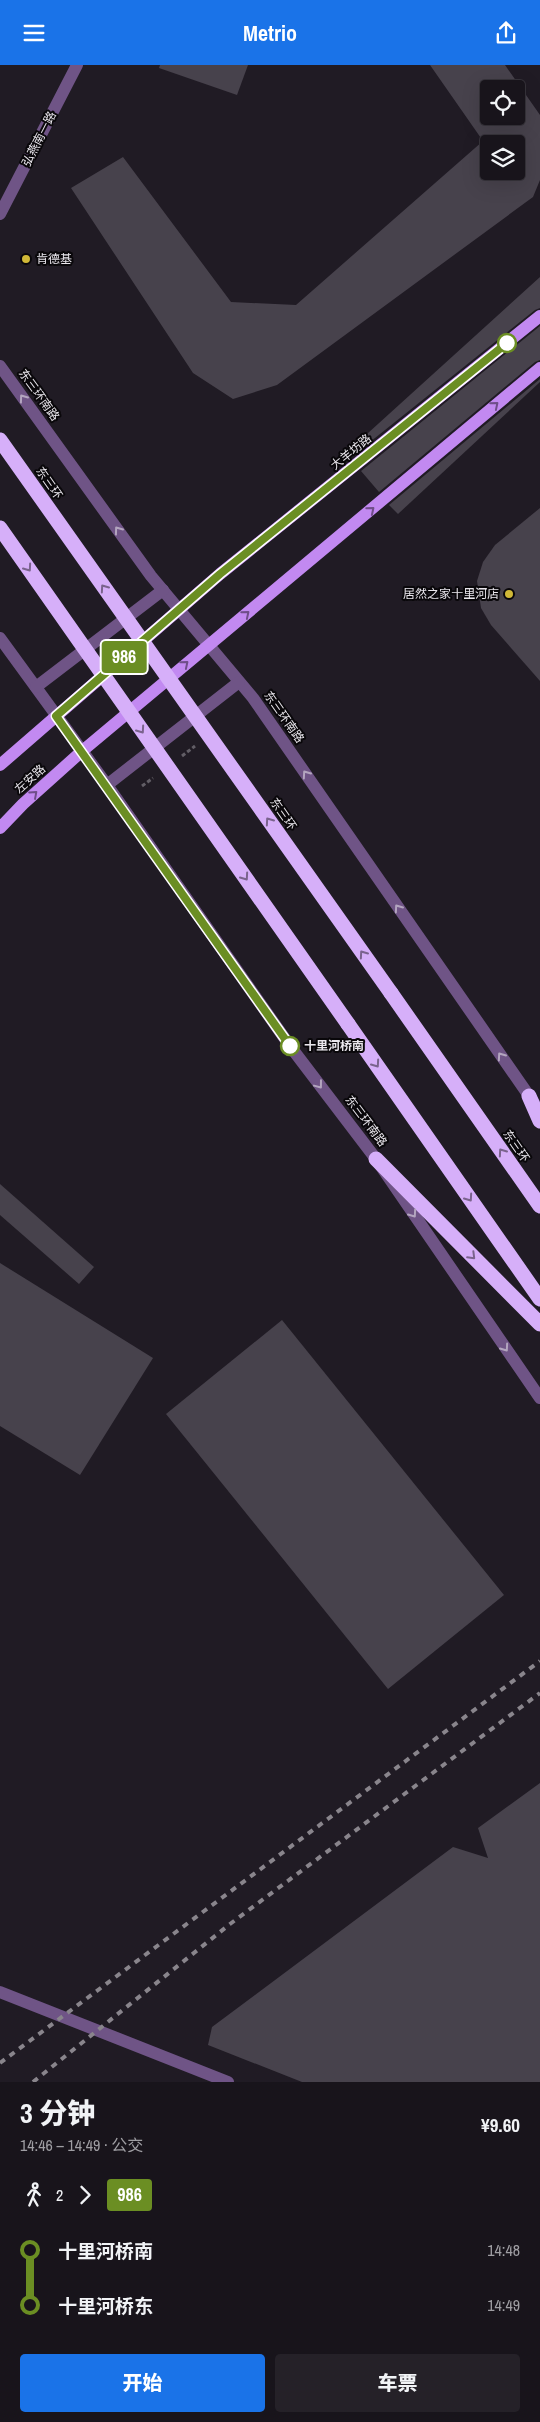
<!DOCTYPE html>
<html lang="zh">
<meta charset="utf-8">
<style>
:root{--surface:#18141b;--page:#252128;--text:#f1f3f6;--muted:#9f9ea3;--line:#36333a;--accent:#1a73e8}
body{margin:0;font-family:"Archivo Narrow","Noto Sans SC",sans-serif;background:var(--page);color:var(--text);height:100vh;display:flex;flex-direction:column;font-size:19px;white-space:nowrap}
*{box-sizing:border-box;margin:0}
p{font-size:16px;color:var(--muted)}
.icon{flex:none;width:28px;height:28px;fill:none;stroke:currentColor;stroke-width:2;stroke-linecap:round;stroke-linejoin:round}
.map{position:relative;height:2017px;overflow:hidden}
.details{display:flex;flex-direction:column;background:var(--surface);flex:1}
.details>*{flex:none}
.badge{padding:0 10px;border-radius:4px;font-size:18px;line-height:32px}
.fabs{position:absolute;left:480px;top:15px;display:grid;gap:10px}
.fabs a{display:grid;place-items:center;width:45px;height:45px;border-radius:5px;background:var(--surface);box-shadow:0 5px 20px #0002,0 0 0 1px var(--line);font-size:25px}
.map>.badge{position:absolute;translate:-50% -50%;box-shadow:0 0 0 2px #fff}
.legs{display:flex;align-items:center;gap:8px;height:55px;padding:0 20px;font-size:16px}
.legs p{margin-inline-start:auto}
.head{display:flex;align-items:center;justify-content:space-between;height:85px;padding:0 20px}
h1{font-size:28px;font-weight:800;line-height:38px}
.action{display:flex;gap:10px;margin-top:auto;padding:10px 20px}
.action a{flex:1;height:58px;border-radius:5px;background:var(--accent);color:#fff;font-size:20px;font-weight:800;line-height:58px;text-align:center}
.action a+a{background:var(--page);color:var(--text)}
ul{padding:0 20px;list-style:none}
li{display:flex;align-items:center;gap:18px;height:55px;font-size:19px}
li i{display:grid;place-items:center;width:8px;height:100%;margin:0 6px;background:currentColor}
li i::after{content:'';width:12px;height:12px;margin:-6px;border:4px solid;border-radius:50%;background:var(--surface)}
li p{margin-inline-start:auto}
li:first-child i{background:linear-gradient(#0000 50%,currentColor 0)}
li:last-child i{background:linear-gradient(currentColor 50%,#0000 0)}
header{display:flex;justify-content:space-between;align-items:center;height:65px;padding:0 20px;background:var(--accent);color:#fff;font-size:22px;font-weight:800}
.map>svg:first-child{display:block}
.building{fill:#47424c;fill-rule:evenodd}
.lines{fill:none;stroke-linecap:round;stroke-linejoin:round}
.path{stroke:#625e66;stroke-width:3;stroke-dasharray:4 2.5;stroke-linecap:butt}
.minor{stroke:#6f5486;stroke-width:12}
.major{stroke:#c289f1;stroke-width:12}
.highway{stroke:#d6aff9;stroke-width:15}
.rail{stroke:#89858c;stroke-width:4;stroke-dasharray:6 6;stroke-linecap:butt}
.highway-bridge{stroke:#d6aff9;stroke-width:15}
.oneway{stroke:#b3a5bf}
.oneway2{stroke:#6f4e89}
.oneway3{stroke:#7a638d}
.line-1-casing{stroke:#fff;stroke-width:11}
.line-1{stroke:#6b8e23;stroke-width:8}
.poi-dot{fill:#d0b837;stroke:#09070a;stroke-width:2}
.stop-1-dot{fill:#fff;stroke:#6b8e23;stroke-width:2.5}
.labels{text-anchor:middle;stroke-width:4;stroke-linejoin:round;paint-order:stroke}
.street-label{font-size:12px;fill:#eae7ed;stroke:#09070a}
.poi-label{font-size:12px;fill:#eae7ed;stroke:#09070a;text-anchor:start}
.stop-label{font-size:12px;font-weight:bold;fill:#eae7ed;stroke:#09070a;text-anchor:start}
</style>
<header><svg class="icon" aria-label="menu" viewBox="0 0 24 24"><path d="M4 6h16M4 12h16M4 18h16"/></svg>Metrio<svg class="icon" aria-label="share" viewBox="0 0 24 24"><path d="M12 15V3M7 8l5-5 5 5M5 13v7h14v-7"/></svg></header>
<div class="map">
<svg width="540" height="2017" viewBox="0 0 540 2017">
<rect width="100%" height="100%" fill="#201b24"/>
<g class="building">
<polygon points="160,0 248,0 237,30 159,3"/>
<path d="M430,0H505L540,50V115L533,132L277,320L233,334L193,308L71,123L123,92L231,237L296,240L483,76ZM489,24H516V51H489ZM489,79H516V106H489Z"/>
<polygon points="540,212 540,243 535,245 350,393 346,388"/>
<polygon points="540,261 540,295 535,297 379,427 361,406"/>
<polygon points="540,314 540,317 398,449 389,440"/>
<polygon points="540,443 540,616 491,560 481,543 477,516 483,497 495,480"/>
<polygon points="0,1119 94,1202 79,1219 0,1150"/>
<polygon points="0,1198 153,1293 80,1410 0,1361"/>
<polygon points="282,1255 504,1530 388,1624 166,1349"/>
<polygon points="540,1718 540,2017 302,2017 208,1980 212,1962 453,1782 488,1793 478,1763"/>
</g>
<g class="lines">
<g class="path">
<polyline points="182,691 195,681"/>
<polyline points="142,721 153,713"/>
</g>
<g class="minor">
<polyline points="0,149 77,0"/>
<polyline points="0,301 151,511 253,633 534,1038"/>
<polyline points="0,573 107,720 290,981 376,1094 540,1333"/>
<polyline points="36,622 163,525"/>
<polyline points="107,720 239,617"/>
<polyline points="0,1927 228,2017"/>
</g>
<g class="major">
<polyline points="0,700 220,509 540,251"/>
<polyline points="0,763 23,739 81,687 540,303"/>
</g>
<g class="highway">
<polyline points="391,928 540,1141"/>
<polyline points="348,959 540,1234"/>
<polyline points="529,1031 540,1056"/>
<polyline points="376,1094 540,1259"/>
</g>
<g class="rail">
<polyline points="0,1998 540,1596"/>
<polyline points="33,2017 230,1859 540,1628"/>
</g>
<g class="highway-bridge">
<polyline points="0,375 391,928"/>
<polyline points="0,463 348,959"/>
</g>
</g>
<defs><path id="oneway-chevron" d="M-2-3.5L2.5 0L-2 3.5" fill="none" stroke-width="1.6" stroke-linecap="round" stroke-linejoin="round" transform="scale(1.25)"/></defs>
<g class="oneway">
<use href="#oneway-chevron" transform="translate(23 333) rotate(-126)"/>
<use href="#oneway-chevron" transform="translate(118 465) rotate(-126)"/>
<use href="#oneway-chevron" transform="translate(306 709) rotate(-125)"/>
<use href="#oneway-chevron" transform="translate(398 843) rotate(-125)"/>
<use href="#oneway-chevron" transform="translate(501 991) rotate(-125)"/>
<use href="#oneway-chevron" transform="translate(319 1020) rotate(53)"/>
<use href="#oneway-chevron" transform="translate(413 1149) rotate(55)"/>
<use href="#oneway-chevron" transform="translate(505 1283) rotate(55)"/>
</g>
<g class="oneway2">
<use href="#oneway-chevron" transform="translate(495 340) rotate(-40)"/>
<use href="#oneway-chevron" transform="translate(371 445) rotate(-40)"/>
<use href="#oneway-chevron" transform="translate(246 549) rotate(-40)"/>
<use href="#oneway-chevron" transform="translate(185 599) rotate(-40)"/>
<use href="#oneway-chevron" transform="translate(34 729) rotate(-42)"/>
</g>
<g class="oneway3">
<use href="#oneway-chevron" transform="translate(28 503) rotate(55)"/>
<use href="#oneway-chevron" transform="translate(104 523) rotate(-125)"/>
<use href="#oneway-chevron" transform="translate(141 665) rotate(55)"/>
<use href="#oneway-chevron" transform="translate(269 756) rotate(-125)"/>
<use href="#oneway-chevron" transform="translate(245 812) rotate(55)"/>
<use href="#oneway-chevron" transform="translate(363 889) rotate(-125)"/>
<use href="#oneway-chevron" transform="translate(376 999) rotate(55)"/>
<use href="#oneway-chevron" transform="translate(502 1087) rotate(-125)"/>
<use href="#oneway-chevron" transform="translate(469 1133) rotate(55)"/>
<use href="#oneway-chevron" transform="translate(472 1191) rotate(45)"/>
</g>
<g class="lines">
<g class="line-1-casing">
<polyline id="line-1" points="290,981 56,651 220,509 507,278"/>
</g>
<use href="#line-1" class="line-1"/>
</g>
<g class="poi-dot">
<circle cx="26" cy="194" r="5"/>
<circle cx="509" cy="529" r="5"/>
</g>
<g class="stop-1-dot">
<circle cx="507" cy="278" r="9"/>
<circle cx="290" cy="981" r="9"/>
</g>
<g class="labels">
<g class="street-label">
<text transform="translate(39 74) rotate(-63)" y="4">弘燕南一路</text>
<text transform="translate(39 330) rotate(54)" y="4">东三环南路</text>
<text transform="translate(351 387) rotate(-39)" y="4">大羊坊路</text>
<text transform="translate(49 418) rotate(55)" y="4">东三环</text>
<text transform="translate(284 652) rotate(55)" y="4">东三环南路</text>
<text transform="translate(30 714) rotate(-42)" y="4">左安路</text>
<text transform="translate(283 749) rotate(55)" y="4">东三环</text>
<text transform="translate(366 1056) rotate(53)" y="4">东三环南路</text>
<text transform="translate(516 1081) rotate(55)" y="4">东三环</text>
</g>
<g class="poi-label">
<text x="36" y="198">肯德基</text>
<text x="499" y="533" text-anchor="end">居然之家十里河店</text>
</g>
<g class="stop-label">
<text x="304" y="985">十里河桥南</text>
</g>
</g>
</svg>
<div class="fabs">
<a><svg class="icon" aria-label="locate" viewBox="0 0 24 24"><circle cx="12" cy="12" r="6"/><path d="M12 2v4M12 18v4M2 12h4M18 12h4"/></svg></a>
<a><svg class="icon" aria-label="layers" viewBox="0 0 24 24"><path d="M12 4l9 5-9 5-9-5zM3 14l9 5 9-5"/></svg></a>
</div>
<b class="badge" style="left:124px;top:592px;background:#6b8e23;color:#fff">986</b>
</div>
<section class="details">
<div class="head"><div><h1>3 分钟</h1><p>14:46 – 14:49 · 公交</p></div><b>¥9.60</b></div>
<div class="legs"><svg class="icon" aria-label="walk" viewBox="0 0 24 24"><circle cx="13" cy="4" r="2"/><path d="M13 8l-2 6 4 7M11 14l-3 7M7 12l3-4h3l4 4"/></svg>2<svg class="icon" aria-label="forward" viewBox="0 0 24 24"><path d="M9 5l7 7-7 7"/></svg><b class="badge" style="background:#6b8e23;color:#fff">986</b></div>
<ul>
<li><i style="color:#6b8e23"></i><b>十里河桥南</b><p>14:48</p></li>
<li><i style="color:#6b8e23"></i><b>十里河桥东</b><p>14:49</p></li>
</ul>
<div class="action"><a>开始</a><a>车票</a></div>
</section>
